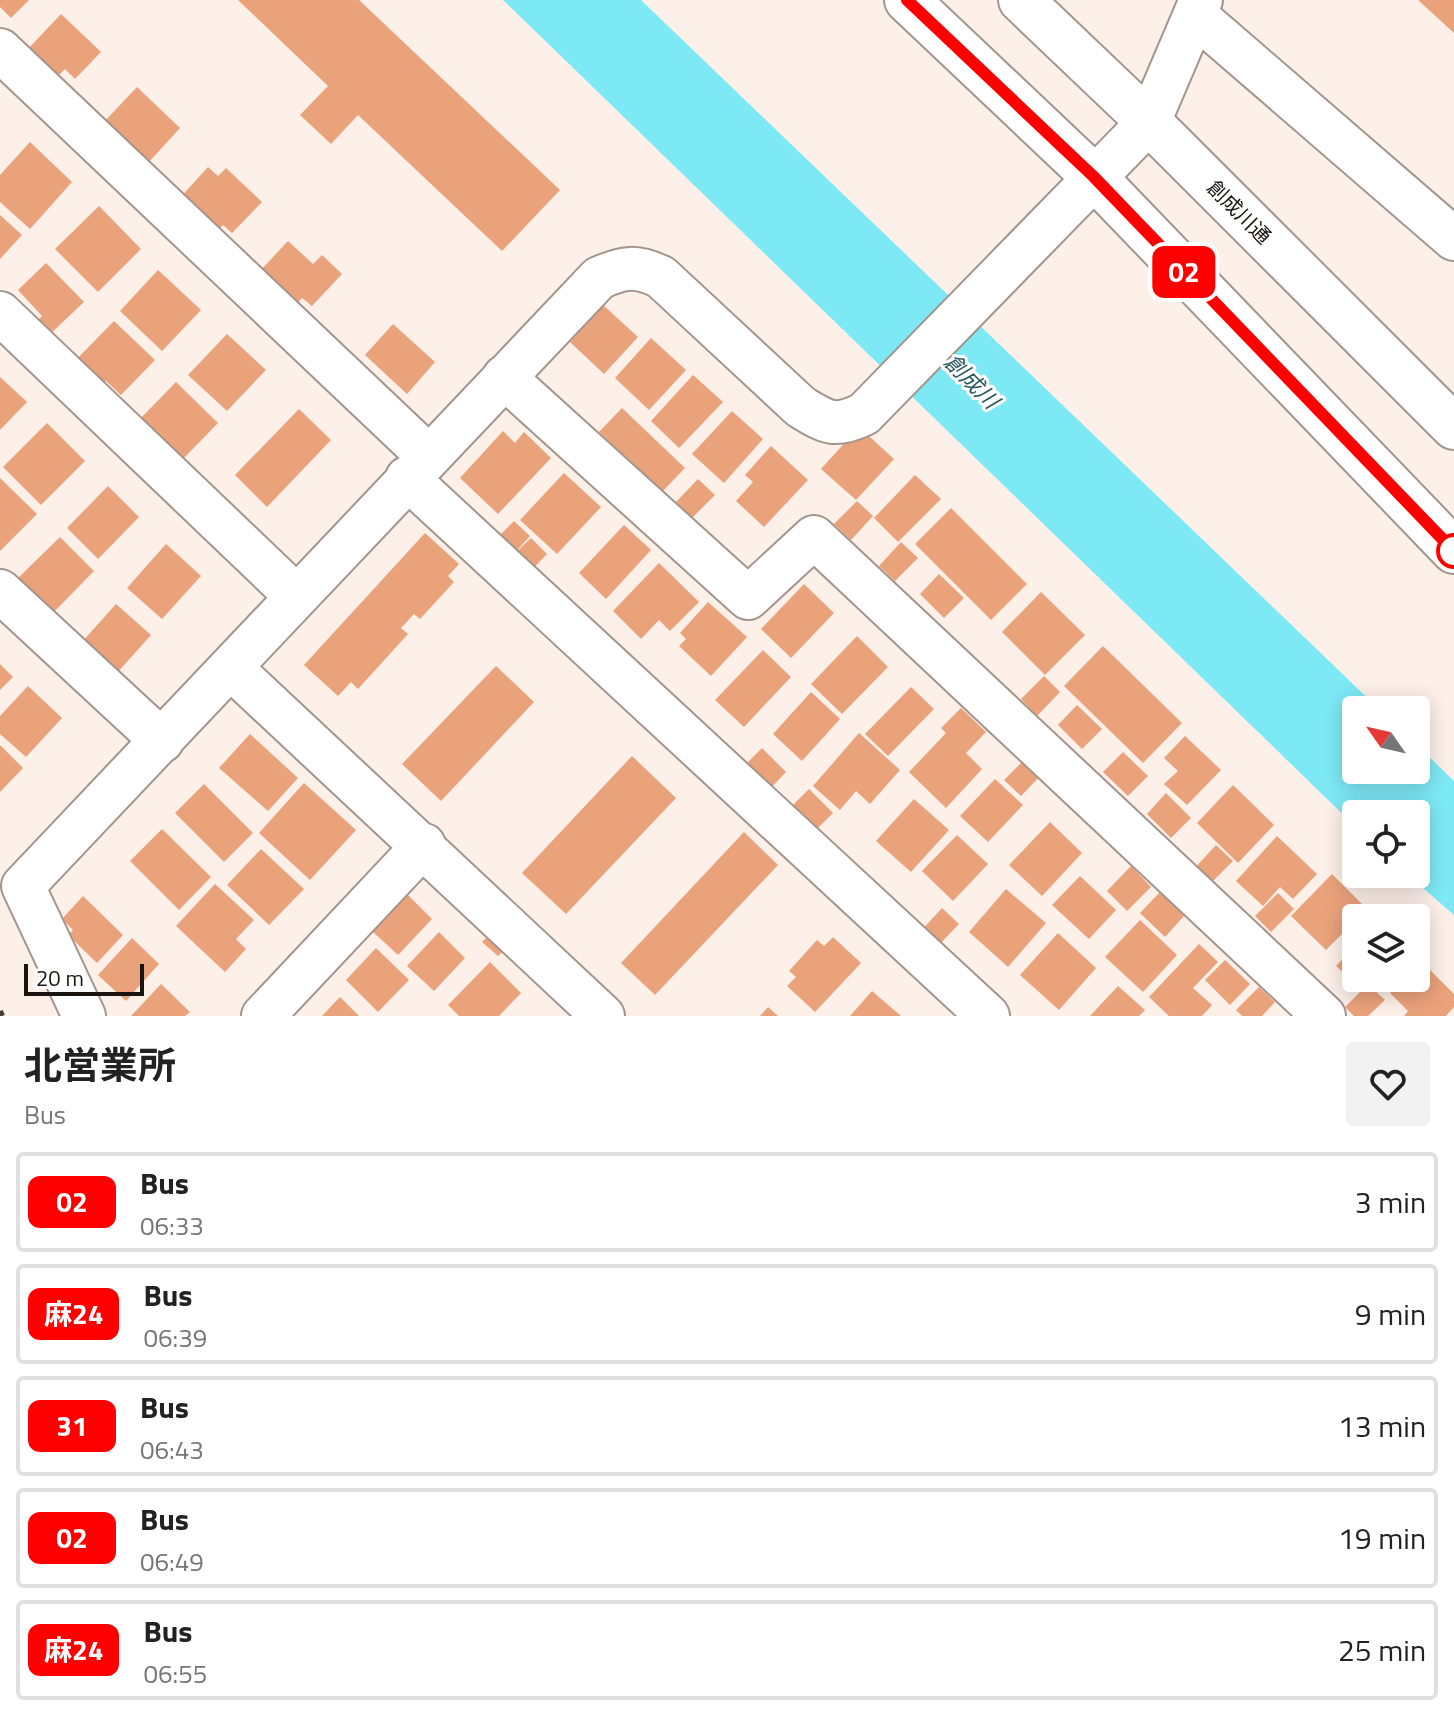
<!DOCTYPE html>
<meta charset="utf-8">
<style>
:root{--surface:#fff;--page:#f2f2f2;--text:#222;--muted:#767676;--line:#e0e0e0}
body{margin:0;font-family:"Titillium Web","Noto Sans JP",sans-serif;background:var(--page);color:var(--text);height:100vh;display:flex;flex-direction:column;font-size:30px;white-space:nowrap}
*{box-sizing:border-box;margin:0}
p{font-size:26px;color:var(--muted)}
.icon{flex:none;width:44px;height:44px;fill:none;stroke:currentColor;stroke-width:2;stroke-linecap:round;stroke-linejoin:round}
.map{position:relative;height:1016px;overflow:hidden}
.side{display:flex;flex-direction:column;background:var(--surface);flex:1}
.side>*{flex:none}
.badge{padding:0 16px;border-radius:12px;font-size:28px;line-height:52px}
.needle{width:52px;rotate:304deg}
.buttons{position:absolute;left:1342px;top:696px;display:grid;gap:16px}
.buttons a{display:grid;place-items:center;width:88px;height:88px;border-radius:8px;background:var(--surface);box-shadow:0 4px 20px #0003;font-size:40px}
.scale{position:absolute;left:24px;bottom:20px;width:120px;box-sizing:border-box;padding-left:8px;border:4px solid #1b1512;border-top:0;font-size:22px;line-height:28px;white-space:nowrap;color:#1b1512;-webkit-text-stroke:6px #fff;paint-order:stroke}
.map>.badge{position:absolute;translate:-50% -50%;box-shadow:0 0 0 4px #fff}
.round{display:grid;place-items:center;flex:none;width:84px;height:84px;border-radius:8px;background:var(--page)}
.head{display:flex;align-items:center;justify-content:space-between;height:136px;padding:0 24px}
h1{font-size:38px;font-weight:700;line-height:60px}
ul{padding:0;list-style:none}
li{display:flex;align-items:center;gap:24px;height:100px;margin:0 16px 12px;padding:0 8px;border:4px solid var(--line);border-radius:8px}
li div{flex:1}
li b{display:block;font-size:30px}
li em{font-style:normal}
li .badge{min-width:88px;font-weight:700;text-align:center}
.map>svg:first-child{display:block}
.water{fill:#7de9f5}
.building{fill:#eaa27b}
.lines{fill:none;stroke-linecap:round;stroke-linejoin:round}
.minor-casing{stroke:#a3948c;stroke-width:46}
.trunk-casing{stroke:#a3948c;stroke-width:48}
.minor{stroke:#fff;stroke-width:42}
.trunk{stroke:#fff;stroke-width:44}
.rail{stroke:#433c38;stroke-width:6;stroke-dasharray:14 14;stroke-linecap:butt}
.line-casing{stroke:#fff;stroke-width:18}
.line{stroke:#f00;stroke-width:12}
.stop-dot{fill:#fff;stroke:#f00;stroke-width:4}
.labels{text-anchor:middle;stroke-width:6;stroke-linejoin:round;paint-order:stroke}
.street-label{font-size:20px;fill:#1b1512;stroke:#fff}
.water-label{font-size:22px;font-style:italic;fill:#28575d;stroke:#fff}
</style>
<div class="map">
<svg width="1454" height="1016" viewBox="0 0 1454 1016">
<rect width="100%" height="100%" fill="#fdf0e9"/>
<polygon class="water" points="503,0 641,0 1380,710 1356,710 1356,770 1416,770 1416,744 1454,781 1454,915 1407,874 1416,874 1416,814 1356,814 1356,827"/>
<g class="building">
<polygon points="0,0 29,0 11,18 0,7"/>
<polygon points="238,0 359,0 560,190 502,251 358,115 331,144 300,115 328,86"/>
<polygon points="1418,0 1454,0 1454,33"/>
<polygon points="61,14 101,52 75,79 65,69 58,76 28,49"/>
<polygon points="137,87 180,128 148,163 104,122"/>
<polygon points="30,142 72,182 30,229 0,202 0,175"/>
<polygon points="208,167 218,176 226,168 262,202 232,233 223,225 215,234 178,200"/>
<polygon points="99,206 141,249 98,292 55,249"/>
<polygon points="0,215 22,235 0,259"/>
<polygon points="288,241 313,264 322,255 342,274 312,306 302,298 295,306 259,272"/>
<polygon points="46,263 84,302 48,336 35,323 42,316 18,290"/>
<polygon points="158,270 201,310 162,351 120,311"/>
<polygon points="603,305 638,337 604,374 570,342"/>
<polygon points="114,321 155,360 121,395 106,381 97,390 71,365"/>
<polygon points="393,324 435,362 407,394 365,355"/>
<polygon points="227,334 266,370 227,411 188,375"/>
<polygon points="651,338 686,370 649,410 615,378"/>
<polygon points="693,375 723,402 679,448 651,421"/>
<polygon points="0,377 27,402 0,430"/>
<polygon points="176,382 218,423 181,461 139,420"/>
<polygon points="622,408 685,468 663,491 599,432"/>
<polygon points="299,409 331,440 267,507 235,475"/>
<polygon points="732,411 763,439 724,483 692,454"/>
<polygon points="47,423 85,461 41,505 3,467"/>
<polygon points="859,427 894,459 856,500 821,469"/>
<polygon points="503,431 515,443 524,432 551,458 498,514 460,478"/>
<polygon points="771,446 808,480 764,527 736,501 753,482 745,475"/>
<polygon points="564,473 601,507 557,554 520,520"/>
<polygon points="915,475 941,499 898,542 874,518"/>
<polygon points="0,478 37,514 0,551"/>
<polygon points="698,479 715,495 692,518 676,502"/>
<polygon points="108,486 139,517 98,559 67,528"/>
<polygon points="857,501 873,516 851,540 834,524"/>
<polygon points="951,508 1027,584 991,620 915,544"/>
<polygon points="514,521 530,536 513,555 531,538 547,554 524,578 491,544"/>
<polygon points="624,525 651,550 606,599 579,573"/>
<polygon points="425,533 459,564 448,576 454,582 420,619 414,614 401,628 408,634 358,689 351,682 338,696 304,665"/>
<polygon points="60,537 94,571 50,616 15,581"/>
<polygon points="901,542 918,558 895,581 879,566"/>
<polygon points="166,544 201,576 162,619 127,588"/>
<polygon points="659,563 699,602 670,631 659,620 641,639 613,611"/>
<polygon points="939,574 964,598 944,618 920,594"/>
<polygon points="804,584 834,613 791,658 761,629"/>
<polygon points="1041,592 1085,635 1045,675 1002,632"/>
<polygon points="708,602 747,637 711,676 679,646 686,639 680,633"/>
<polygon points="116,604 151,635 117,673 82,642"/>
<polygon points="857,636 888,667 842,714 811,684"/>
<polygon points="1103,646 1182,723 1143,763 1064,686"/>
<polygon points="763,650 791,677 744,727 715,700"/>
<polygon points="0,664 13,677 0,690"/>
<polygon points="496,666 534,702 441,801 402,764"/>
<polygon points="1044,676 1060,692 1037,716 1021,699"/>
<polygon points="28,686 62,718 26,757 0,734 0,716"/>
<polygon points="911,687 934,709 888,756 865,734"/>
<polygon points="811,692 840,719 802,761 773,734"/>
<polygon points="1077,705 1102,729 1082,749 1058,725"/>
<polygon points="961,708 986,732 966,753 982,769 946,808 909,772 946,733 941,728"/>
<polygon points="859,733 900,770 870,804 856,791 840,810 813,786"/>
<polygon points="250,734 298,778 268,811 219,768"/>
<polygon points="1185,736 1221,770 1187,805 1164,784 1178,771 1164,758"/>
<polygon points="0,745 23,768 0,792"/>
<polygon points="762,748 786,772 767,792 742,768"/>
<polygon points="1123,752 1148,776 1128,796 1103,772"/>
<polygon points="632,756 676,798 566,914 522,873"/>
<polygon points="1027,757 1043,773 1021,796 1004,780"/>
<polygon points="995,779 1023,805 988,842 960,816"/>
<polygon points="304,783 356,830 310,880 259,833"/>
<polygon points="204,784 253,833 224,862 175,813"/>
<polygon points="1233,785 1274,825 1238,863 1197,823"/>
<polygon points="809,789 833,813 813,833 789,809"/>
<polygon points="1166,793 1191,818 1171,838 1147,814"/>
<polygon points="914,799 949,830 911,872 876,841"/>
<polygon points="1050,822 1082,853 1042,896 1009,865"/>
<polygon points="162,829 211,877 179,910 130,861"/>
<polygon points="744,832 778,865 655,995 621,963"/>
<polygon points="957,835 988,864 953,901 922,871"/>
<polygon points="1277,836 1317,874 1293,899 1280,887 1263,906 1236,881"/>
<polygon points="1216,845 1233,861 1210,884 1194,869"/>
<polygon points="261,849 304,889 269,925 227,885"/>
<polygon points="1131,866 1151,887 1127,911 1107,891"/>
<polygon points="1332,874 1367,909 1326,950 1291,916"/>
<polygon points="1080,876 1116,910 1089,939 1052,905"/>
<polygon points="215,884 254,920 236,939 246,949 225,972 176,926"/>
<polygon points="1006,889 1046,923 1008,967 969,932"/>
<polygon points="1160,892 1184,916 1165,937 1140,913"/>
<polygon points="1278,893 1294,909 1271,932 1255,916"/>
<polygon points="407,894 432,919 398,955 372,931"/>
<polygon points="83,896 123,935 97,963 68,935 73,930 62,919"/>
<polygon points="942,908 959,924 936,948 920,932"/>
<polygon points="1140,920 1177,955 1143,992 1105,957"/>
<polygon points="439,932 465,958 434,991 407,966"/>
<polygon points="492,932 507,947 498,956 482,942"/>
<polygon points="1058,933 1096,968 1059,1010 1020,975"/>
<polygon points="833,937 861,963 815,1012 787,986 796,977 789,971 817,940 824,946"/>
<polygon points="132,938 159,964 126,1001 98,975"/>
<polygon points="1199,944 1218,962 1193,988 1212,1005 1202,1016 1169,1016 1149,997"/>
<polygon points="1356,944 1356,978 1374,978 1368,984 1385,1000 1368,1016 1354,1016 1345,1007 1362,990 1336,966"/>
<polygon points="376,948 409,980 378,1012 346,980"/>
<polygon points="1225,960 1250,984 1230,1005 1205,980"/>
<polygon points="1421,961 1454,994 1454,1007 1446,1016 1404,1016 1408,1011 1390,993 1404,978 1416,978 1416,966"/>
<polygon points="490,962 521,993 499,1016 459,1016 448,1005"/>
<polygon points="161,984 190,1012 185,1016 131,1016"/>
<polygon points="1118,986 1145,1010 1139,1016 1090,1016"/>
<polygon points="1259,987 1275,1002 1262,1016 1242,1016 1236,1010"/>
<polygon points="872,991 901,1016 850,1016"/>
<polygon points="340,997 359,1016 322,1016"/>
<polygon points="768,1007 778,1016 760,1016"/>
</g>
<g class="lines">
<g class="minor-casing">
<g id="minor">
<polyline points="1195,15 1454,239"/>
<polyline points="0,50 428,456"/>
<polyline points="0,313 296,596"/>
<polyline points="504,377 748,598 814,537 1324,1016"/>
<polyline points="407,478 988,1016"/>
<polyline points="0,591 162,741"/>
<polyline points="231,668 603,1016"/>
<path d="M84,1016L23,886L599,278C624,267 636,265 661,277L801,407C827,423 835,428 864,414L1149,122L1201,0"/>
<polyline points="263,1016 424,845"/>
</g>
</g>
<g class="trunk-casing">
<g id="trunk">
<polyline points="907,0 1093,176 1454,551"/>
<polyline points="1021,0 1149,122 1454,427"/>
</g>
</g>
<use href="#minor" class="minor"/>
<use href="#trunk" class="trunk"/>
<polyline class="rail" points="0,1011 2,1016"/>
</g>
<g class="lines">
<g class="line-casing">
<polyline id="line" points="907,0 1093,176 1454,551"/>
</g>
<use href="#line" class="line"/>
</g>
<circle class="stop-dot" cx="1454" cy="551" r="16"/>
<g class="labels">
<g class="street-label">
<text transform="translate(1239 212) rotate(45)" y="7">創成川通</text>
</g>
<g class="water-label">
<text transform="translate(972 381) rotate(45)" y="8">創成川</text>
</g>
</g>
</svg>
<div class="buttons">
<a><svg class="needle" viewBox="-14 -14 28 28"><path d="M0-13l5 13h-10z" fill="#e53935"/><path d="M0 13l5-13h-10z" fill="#767676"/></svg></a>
<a><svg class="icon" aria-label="locate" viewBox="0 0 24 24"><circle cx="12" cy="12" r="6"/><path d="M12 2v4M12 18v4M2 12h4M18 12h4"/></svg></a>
<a><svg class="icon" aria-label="layers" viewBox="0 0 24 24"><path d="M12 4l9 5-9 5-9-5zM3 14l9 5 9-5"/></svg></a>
</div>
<div class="scale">20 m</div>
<b class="badge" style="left:1184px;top:272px;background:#f00;color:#fff">02</b>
</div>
<section class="side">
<div class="head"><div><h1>北営業所</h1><p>Bus</p></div><a class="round"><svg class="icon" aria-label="heart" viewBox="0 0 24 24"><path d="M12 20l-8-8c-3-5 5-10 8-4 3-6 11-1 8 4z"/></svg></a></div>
<ul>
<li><span class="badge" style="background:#f00;color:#fff">02</span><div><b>Bus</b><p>06:33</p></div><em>3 min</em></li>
<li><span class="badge" style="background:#f00;color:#fff">麻24</span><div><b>Bus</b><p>06:39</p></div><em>9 min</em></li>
<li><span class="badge" style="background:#f00;color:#fff">31</span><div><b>Bus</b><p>06:43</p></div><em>13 min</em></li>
<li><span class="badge" style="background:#f00;color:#fff">02</span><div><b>Bus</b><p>06:49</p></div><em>19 min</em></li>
<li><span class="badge" style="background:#f00;color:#fff">麻24</span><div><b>Bus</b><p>06:55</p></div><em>25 min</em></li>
</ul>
</section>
